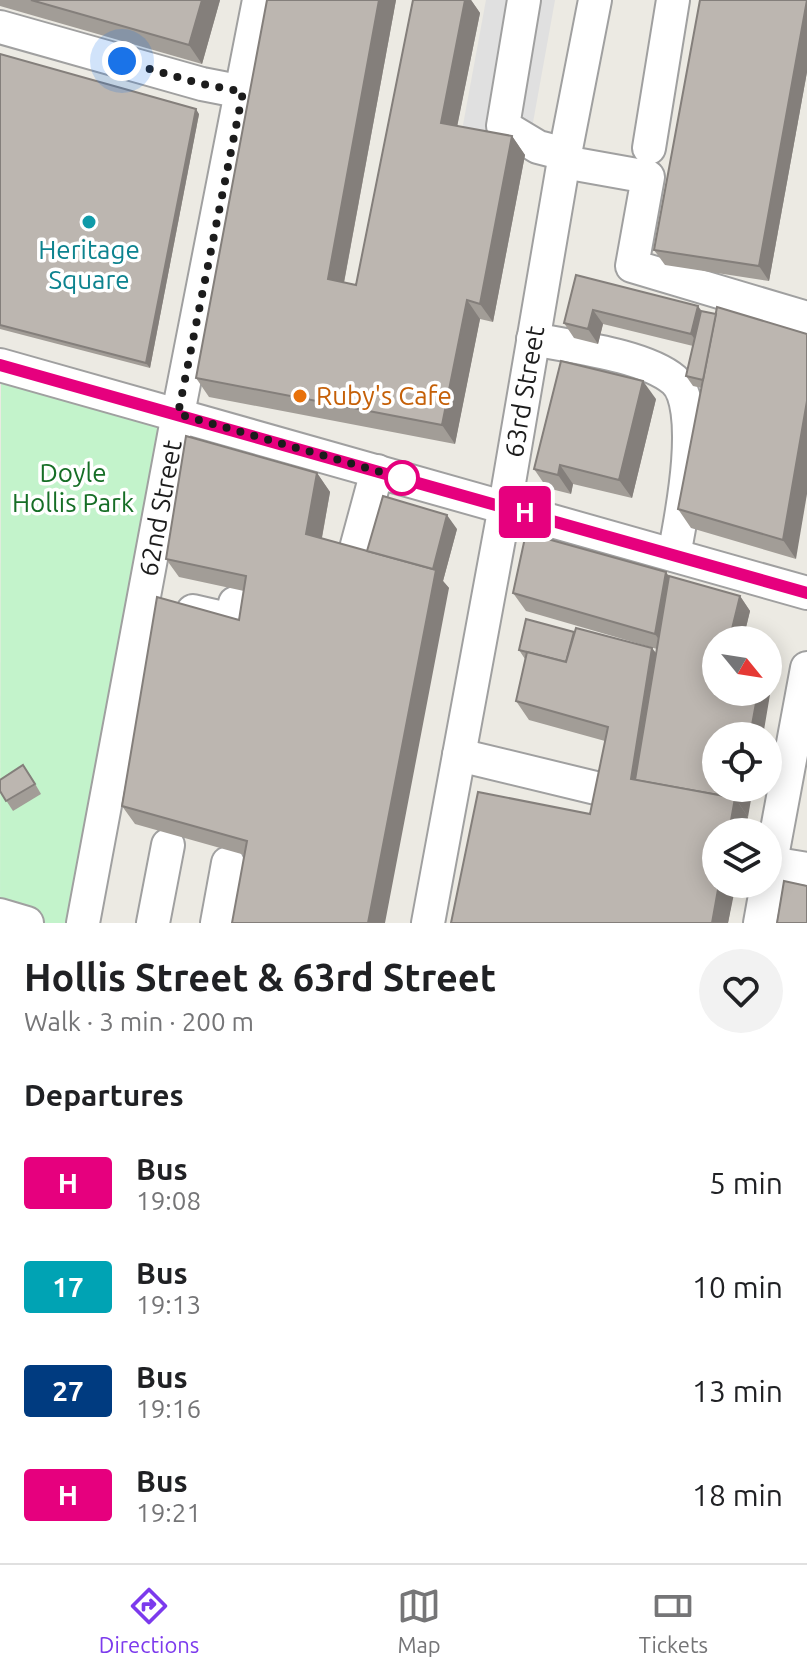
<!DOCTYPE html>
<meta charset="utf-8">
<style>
:root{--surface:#fff;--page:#f2f2f2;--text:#202124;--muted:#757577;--line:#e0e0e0;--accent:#7c3aed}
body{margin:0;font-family:Ubuntu,sans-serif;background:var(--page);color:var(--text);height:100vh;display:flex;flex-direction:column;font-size:30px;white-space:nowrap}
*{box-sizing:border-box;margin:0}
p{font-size:26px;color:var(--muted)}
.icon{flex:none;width:44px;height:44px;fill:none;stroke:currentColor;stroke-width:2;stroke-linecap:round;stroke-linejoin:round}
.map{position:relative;height:923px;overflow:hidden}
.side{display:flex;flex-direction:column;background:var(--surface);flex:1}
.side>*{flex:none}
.badge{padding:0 16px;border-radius:6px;font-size:28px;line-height:52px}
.needle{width:52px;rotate:120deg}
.fabs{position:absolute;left:702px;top:626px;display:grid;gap:16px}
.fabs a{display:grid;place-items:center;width:80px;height:80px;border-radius:50%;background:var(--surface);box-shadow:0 4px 20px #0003;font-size:40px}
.you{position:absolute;width:40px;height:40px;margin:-20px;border:6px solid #fff;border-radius:50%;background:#1a73e8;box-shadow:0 0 0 12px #1a73e833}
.map>.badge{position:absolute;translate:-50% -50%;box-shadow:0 0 0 4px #fff}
h2{padding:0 24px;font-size:30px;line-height:72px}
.round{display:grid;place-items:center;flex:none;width:84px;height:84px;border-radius:42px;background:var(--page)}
.headline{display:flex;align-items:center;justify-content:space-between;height:136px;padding:0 24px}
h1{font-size:38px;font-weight:600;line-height:60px}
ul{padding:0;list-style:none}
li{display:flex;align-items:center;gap:24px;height:104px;padding:0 24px}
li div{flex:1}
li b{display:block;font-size:30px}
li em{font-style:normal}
li .badge{min-width:88px;font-weight:700;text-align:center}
.dock{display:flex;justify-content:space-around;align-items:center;height:112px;border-top:2px solid var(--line);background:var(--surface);font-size:22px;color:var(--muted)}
.dock a{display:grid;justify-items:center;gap:4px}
.dock .active{color:var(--accent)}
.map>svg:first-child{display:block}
.park{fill:#c3f3cb}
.parking{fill:#e0e0e0}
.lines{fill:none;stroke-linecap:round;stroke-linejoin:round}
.minor-casing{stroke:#a0a0a0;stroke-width:36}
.minor{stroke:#fff;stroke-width:32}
.wall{fill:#a29d97}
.shaded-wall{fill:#847f7b}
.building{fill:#bcb6b0;stroke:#847f7b;stroke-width:2}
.line-casing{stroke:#fff;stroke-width:18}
.line{stroke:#e6007e;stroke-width:12}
.walk{stroke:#1c1c1c;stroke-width:8;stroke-dasharray:0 14.4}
.culture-dot{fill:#0f9aa8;stroke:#fff;stroke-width:3}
.food-dot{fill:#e8710a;stroke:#fff;stroke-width:3}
.stop-dot{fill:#fff;stroke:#e6007e;stroke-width:4}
.labels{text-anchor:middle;stroke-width:7;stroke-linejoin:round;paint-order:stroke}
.culture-label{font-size:26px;fill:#0d838f;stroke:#fff}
.street-label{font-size:26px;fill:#1c1c1c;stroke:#fff}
.food-label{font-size:26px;fill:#c56008;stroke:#fff;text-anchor:start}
.park-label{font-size:26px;fill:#166e26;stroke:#fff}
</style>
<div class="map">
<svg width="807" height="923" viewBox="0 0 807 923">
<rect width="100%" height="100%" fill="#eceae3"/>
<polygon class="park" points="1,380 160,424 67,923 0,923"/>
<polygon class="parking" points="486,0 555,0 528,150 461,136"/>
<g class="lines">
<g class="minor-casing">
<g id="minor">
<polyline points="524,0 503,126 538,147 565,154"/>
<polyline points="0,27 202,84 243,92"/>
<polyline points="649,148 673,0"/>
<polyline points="564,162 648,177 632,266 807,318"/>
<path d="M533,339C572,347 644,355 674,380C704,406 681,519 674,555"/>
<polyline points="0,365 807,593"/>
<polyline points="354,556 377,471"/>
<polyline points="193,611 232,620 235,603"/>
<polyline points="459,755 604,790"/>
<polyline points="771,863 807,869"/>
<polyline points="768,878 807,668"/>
<polyline points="0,915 27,923"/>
<path id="s1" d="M83,923L178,414L259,0"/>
<polyline points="153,923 168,845"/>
<polyline points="217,923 228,863"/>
<path id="s2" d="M428,923L505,506L565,154L595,0"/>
<polyline points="760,923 767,884"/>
</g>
</g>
<use href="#minor" class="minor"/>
</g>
<g class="wall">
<polygon points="0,0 220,0 202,64 0,6"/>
<polygon points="267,0 396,0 344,283 356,285 413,0 471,0 480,13 457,126 512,136 525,155 493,322 480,319 455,444 209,397 196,378"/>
<polygon points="807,0 807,72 769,281 665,265 654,250"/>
<polygon points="0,54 199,114 150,368 0,329"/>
<polygon points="576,275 698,306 796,559 691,528 678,509 702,388 693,386 686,376 693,346 603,324 598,344 574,338 564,323"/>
<polygon points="656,399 632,498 573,484 571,494 547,488 534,469"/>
<polygon points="317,473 330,492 322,538 367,551 457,529 443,581 449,588 245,855 135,824 122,806 239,620 244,591 179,577 166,559"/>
<polygon points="669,576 740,596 750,611 744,635 777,653 728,923 451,923 590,814 605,741 529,720 516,701 525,659 519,650 574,632 652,648 656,653 657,649 526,611 513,593"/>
<polygon points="30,775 41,794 13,811 0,791"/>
</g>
<g class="shaded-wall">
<polygon points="202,0 220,0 202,64 189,45"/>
<polygon points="379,0 396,0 341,298 328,279"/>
<polygon points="465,0 471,0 480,13 454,142 441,123"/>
<polygon points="807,1 807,72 769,281 759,266"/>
<polygon points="196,109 199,114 150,368 146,363"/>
<polygon points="512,136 525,155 493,322 480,304"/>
<polygon points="467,300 480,319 455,444 442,425"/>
<polygon points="698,306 708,320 701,348 691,334"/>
<polygon points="593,310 603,324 598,344 588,329"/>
<polygon points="643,381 656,399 632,498 619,480"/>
<polygon points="807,401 807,494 796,559 783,540"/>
<polygon points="560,465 573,484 571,494 558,475"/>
<polygon points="317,473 330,492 319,553 306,534"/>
<polygon points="447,515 457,529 443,581 449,588 385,923 368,923 432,572"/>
<polygon points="666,572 679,591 668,652 655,634"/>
<polygon points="740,596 750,611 743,640 731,633"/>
<polygon points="767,639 777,653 763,736 750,736 758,692 768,692"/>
<polygon points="652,648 665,666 646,785 631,779"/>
<polygon points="741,788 753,788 748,817 738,802"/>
<polygon points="735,798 748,817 745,832 729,832"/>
<polygon points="719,884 736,884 728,923 712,923"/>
</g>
<g class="building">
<polygon points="31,0 202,0 189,45"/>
<polygon points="267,0 379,0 328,279 356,285 413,0 465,0 441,123 512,136 480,304 467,300 442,425 196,378"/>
<polygon points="700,0 807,0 759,266 654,250"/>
<polygon points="0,54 196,109 146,363 0,325"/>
<polygon points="576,275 698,306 691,334 593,310 588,329 564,323"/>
<polygon points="717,307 807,334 807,401 783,540 678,509"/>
<polygon points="701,311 716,314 703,380 686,376"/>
<polygon points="561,361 643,381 619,480 560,465 558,475 534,469"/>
<polygon points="186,436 317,473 306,534 436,570 368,923 232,923 247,841 122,806 157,597 239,620 246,576 166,559"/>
<polygon points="383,496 447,515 433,569 367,551"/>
<polygon points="526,533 666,572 655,634 513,593"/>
<polygon points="669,576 740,596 731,633 767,639 767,640 716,640 716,692 758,692 750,736 716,736 716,788 741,788 738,802 735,798 635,780"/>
<polygon points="526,619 574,632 566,662 519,650"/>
<polygon points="576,628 652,648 631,779 735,798 729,832 716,832 716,884 719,884 712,923 451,923 478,792 590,814 608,727 516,701 527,652 566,662"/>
<polygon points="23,765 35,784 6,801 0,791 0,780"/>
<polygon points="784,881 807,886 807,923 777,923"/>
</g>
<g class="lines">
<g class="line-casing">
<polyline id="line" points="0,365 807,593"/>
</g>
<use href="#line" class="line"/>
<polyline class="walk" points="122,61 202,84 243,92 178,414 402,478"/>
</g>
<circle class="culture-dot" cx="89" cy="222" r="8"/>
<circle class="food-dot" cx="300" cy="396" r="8"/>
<circle class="stop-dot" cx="402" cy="478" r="16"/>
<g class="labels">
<g class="culture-label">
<text x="89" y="259">Heritage<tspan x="89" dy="30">Square</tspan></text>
</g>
<g class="street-label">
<text dy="9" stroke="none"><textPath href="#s2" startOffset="540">63rd Street</textPath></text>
<text dy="9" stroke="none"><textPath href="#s1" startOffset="422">62nd Street</textPath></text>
</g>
<g class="food-label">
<text x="316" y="405">Ruby's Cafe</text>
</g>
<g class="park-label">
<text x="73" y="482">Doyle<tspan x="73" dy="30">Hollis Park</tspan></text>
</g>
</g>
</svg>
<div class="fabs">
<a><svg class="needle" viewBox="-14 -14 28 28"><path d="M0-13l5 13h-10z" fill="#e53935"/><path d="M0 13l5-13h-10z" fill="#757577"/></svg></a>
<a><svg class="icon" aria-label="locate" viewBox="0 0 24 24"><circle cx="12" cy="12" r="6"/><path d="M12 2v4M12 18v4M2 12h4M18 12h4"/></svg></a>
<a><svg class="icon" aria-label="layers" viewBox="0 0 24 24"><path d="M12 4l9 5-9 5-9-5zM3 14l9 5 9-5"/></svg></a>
</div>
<div class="you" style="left:122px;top:61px"></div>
<b class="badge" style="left:525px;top:512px;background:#e6007e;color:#fff">H</b>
</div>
<section class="side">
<div class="headline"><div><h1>Hollis Street &amp; 63rd Street</h1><p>Walk · 3 min · 200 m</p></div><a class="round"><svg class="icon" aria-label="heart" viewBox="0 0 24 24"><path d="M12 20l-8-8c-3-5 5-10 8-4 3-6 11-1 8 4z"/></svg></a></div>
<h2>Departures</h2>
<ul>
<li><span class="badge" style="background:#e6007e;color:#fff">H</span><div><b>Bus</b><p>19:08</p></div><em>5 min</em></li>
<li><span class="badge" style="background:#00a3b4;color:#fff">17</span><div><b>Bus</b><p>19:13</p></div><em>10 min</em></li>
<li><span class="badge" style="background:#003b80;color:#fff">27</span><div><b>Bus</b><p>19:16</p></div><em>13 min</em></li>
<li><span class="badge" style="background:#e6007e;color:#fff">H</span><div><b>Bus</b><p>19:21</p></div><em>18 min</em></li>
</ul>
</section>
<nav class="dock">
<a class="active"><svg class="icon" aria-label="directions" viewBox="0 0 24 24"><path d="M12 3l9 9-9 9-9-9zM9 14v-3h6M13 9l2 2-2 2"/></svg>Directions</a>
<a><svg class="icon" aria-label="map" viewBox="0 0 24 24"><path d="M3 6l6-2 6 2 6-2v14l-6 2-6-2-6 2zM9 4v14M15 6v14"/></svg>Map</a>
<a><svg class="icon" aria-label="tickets" viewBox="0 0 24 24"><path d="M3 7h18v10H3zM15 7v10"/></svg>Tickets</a>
</nav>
